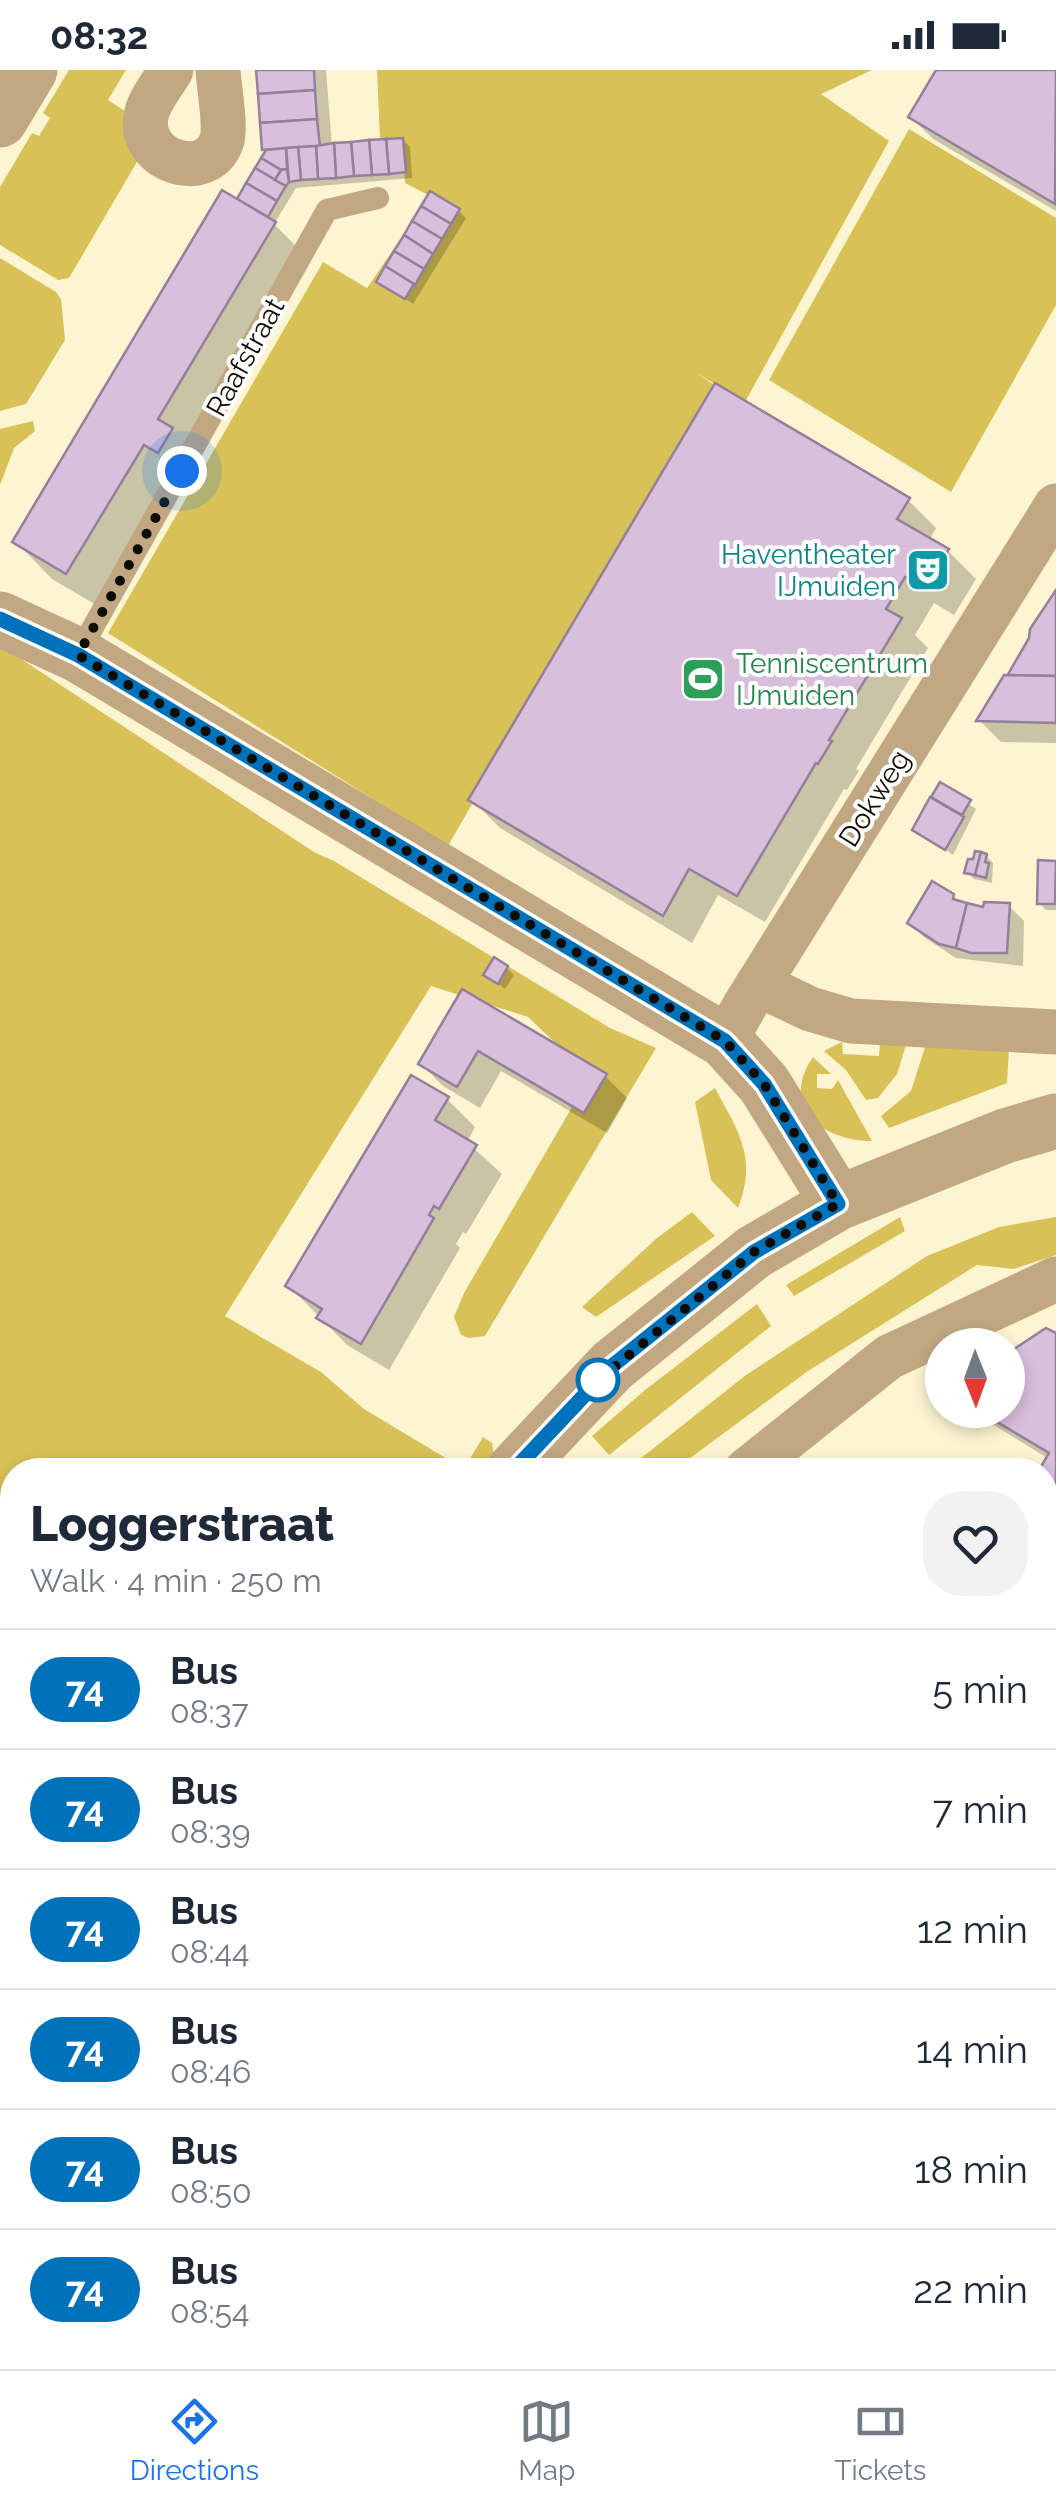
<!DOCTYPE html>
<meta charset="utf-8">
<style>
:root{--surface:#fff;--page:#f2f2f3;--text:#1f2937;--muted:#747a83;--line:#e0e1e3;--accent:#1a73e8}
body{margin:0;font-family:Raleway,sans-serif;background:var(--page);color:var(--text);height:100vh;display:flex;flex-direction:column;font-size:38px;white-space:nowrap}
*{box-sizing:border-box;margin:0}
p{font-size:32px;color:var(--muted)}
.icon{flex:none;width:55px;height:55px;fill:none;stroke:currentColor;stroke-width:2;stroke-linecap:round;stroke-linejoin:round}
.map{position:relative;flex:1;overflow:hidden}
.details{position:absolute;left:0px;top:1388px;width:1058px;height:912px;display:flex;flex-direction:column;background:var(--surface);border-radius:40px 40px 0 0;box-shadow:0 5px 15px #0003}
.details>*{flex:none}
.badge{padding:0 20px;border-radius:32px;font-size:35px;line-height:65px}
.needle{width:65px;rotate:179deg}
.buttons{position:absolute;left:925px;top:1258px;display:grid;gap:20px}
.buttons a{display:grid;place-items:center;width:100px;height:100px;border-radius:50%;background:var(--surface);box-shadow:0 5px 15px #0003;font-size:50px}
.you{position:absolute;width:50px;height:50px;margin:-25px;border:8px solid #fff;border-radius:50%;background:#1a73e8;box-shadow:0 0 0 15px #1a73e833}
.map>.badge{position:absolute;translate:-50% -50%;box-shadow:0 0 0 5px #fff}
.round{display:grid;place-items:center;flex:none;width:105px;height:105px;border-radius:40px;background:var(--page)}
.headline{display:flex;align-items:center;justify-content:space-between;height:170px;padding:0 30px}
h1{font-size:48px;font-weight:800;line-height:75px}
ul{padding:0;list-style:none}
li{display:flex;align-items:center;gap:30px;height:120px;padding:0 30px;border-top:2px solid var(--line)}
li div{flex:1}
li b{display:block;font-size:38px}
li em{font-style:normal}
li .badge{min-width:110px;font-weight:700;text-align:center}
.status{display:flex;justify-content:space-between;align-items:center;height:70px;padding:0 50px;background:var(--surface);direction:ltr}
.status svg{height:28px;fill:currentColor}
.dock{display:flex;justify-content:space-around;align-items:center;height:140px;border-top:2px solid var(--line);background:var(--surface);font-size:28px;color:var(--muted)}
.dock a{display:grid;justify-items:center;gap:5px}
.dock .active{color:var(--accent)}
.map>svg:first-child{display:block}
.green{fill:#d8c157}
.shadow{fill:#0003}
.building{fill:#d8bfdc;stroke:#967f9a;stroke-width:2.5}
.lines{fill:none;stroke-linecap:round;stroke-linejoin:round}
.service{stroke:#c2a783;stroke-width:22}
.minor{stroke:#c2a783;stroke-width:45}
.tertiary{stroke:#c2a783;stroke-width:55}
.line-casing{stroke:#fff;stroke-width:22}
.line{stroke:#0072bc;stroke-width:15}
.walk{stroke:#0e0b02;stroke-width:10;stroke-dasharray:0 18}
.stop-dot{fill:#fff;stroke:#0072bc;stroke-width:5}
.labels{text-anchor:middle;stroke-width:8;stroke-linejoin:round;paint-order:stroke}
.street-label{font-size:28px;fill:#0e0b02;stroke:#fff}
.culture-label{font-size:28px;fill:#0d838f;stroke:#fff;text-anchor:end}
.leisure-label{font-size:28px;fill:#27864d;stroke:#fff;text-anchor:start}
</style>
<div class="status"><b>08:32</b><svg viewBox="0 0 49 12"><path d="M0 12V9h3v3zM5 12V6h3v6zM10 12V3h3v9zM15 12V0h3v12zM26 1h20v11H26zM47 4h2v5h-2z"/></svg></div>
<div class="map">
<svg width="1056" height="2299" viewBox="0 0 1056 2299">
<rect width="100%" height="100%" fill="#fdf5d1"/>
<g class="green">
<polygon points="69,0 126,0 108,30 134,47 141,85 69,208 58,210 0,175 0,117 32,63 39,66 50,48 43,43"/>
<polygon points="377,0 872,0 821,24 889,71 745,332 693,301 713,314 448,776 108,563 323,192 367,218 430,126 405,113 402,70 380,69"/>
<polygon points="909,59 1056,148 1056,235 951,422 769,310"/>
<polygon points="0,188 56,222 61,229 65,270 26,334 0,341"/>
<polygon points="33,351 35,361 14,378 0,415 0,359"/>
<polygon points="0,575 314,782 334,791 610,958 656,978 485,1266 469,1268 461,1265 454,1247 464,1223 590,1006 528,947 431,916 225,1246 321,1302 364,1339 449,1390 441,1400 12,1400 12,1771 0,1781"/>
<polygon points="842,972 843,984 879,986 880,973 906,975 897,1004 878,1028 866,1030 846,1000 824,981"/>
<polygon points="926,974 1009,979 1007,1013 889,1058 881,1046 911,1021"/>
<path d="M813,987L831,1004H817V1018L832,1019L838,1010L872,1071C822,1071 779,1036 813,987Z"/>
<path d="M715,1018C738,1061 758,1088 738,1138L711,1110L695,1032Z"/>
<polygon points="692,1142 715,1166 596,1247 582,1237 657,1168"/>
<polygon points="900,1147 905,1161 794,1226 786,1215"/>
<polygon points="1056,1147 1056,1185 1014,1199 977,1195 808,1301 674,1400 626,1400 746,1305 927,1186 999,1157"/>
<polygon points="757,1234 771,1256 609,1385 592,1366 645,1320"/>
<polygon points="483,1367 492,1373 494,1387 484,1400 463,1400"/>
<polygon points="12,2051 12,2114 0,2135 0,2072"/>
</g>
<g class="shadow">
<polygon points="258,0 326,0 332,76 403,70 410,77 412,108 296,118 274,154 311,191 195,384 208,396 195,418 181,409 103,539 52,509 16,472 247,138 240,129 268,82 265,79"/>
<polygon points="939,0 1056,0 1056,141 933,69 911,47"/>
<polygon points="459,141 466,148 413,234 379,211"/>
<polygon points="908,430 936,458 929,470 948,481 976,509 954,545 934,533 915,565 928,578 856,699 859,701 847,720 844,719 765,852 718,825 692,873 500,758 472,730"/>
<polygon points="1056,523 1056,673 1001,672 979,650 1009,607"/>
<polygon points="941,715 976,739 953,785 915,759"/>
<polygon points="986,786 993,793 992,813 974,809 967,802"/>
<polygon points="1055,793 1056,840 1046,840 1039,833"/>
<polygon points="953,826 960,834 984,840 1009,836 1024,851 1023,896 956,888 925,868 910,853"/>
<polygon points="507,898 514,905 505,919 486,905"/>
<polygon points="463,923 605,1006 627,1028 607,1063 501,1001 480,1038 443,1016 421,994"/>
<polygon points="447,1029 475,1057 467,1072 502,1104 466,1164 463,1162 456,1174 460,1178 389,1300 347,1275 290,1217"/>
<polygon points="1046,1261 1056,1266 1056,1569 1045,1563 1045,1400 1042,1400 1049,1389 969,1340 1008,1340 1008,1286"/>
<polygon points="1045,1580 1056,1587 1056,1667 1045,1685"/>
<polygon points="12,1785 12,1974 0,1984 0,1795"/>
<polygon points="1045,1923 1056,1929 1056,2017 1045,2036"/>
<polygon points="1056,2101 1056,2205 1045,2199 1045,2119"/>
<polygon points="60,2288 357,2288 350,2299 72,2299"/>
<polygon points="378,2288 736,2288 748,2299 371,2299"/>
</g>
<g class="building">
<polygon points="256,0 314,0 315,20 258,24"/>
<polygon points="936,0 1056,0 1055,134 908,47"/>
<polygon points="315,20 317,49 260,53 258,24"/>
<polygon points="317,49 320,76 262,80 260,53"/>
<polygon points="403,68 406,102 389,104 386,69"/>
<polygon points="386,69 389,104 372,105 369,70"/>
<polygon points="369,70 372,105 354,106 351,72"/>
<polygon points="351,72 354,106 336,108 334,73"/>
<polygon points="334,73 336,108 318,109 316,76"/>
<polygon points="316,76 318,109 301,110 298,77"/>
<polygon points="298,77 301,110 289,112 286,78"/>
<polygon points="286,78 287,99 281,100 261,88 266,80"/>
<polygon points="261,88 281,100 275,110 255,98"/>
<polygon points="255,98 286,116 277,131 246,113"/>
<polygon points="287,99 289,112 286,116 275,110 281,100"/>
<polygon points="246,113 277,131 268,147 237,129"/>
<polygon points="222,120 276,152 158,349 173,358 158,383 144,375 66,504 12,472"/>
<polygon points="430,121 460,139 451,154 421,136"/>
<polygon points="421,136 451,154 442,169 412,151"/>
<polygon points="412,151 442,169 433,184 404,165"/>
<polygon points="404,165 433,184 424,199 394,181"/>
<polygon points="394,181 424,199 415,215 385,196"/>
<polygon points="385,196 414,214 405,229 376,212"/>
<polygon points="715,313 910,428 897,449 949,479 925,519 905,507 886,539 902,548 829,670 832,671 818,694 816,693 737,826 689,799 663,846 468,730"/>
<polygon points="1056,520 1056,606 1007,606 1029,568 1030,559"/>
<polygon points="1004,605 1056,606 1056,653 976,651"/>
<polygon points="940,712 971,730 962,745 931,727"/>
<polygon points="930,727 964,747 945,780 912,760"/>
<polygon points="975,781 981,782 975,805 964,803 968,789 973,789"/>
<polygon points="981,782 987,784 985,792 989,793 986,808 975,805"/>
<polygon points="1038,790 1056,791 1055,834 1037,834"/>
<polygon points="932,811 954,824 953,829 967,833 956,878 939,874 907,853"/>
<polygon points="984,832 1010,833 1007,883 971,883 956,878 967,833 983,837"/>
<polygon points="494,887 508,896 498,914 483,905"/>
<polygon points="462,919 607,1004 584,1043 478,981 457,1017 418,994"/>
<polygon points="411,1005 449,1027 435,1050 477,1075 439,1139 434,1136 429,1145 434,1148 361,1274 316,1248 322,1239 285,1216"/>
<polygon points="1046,1258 1056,1263 1056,1563 1045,1556 1045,1400 1039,1400 1049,1383 977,1340 1008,1340 1008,1283"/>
<polygon points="1045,1577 1056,1584 1056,1608 1045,1627"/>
<polygon points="12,1782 12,1872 8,1876 12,1882 12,1923 0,1933 0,1792"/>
<polygon points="1045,1920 1056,1927 1056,1959 1045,1977"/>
<polygon points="1056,2096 1056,2196 1045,2190 1045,2114"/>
<polygon points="60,2288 313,2288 306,2299 80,2299"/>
<polygon points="374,2288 403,2288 422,2299 367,2299"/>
<polygon points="403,2288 456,2288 449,2299 422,2299"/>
<polygon points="456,2288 511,2288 504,2299 449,2299"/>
<polygon points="526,2288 588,2288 581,2299 519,2299"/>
<polygon points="588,2288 726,2288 719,2299 581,2299"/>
</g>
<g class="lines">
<polyline class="service" points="78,584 327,140 378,128"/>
<g class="minor">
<path d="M171,0C163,14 148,31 146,47C138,91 208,114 222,70C226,54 219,18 218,0"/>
<polyline points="758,914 810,939 851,951 1056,962"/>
<polyline points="725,971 744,937 1056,436"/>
<polyline points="747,1400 889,1287 1056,1209"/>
<polyline points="1045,1854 1056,1860"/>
<polyline points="1045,2048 1056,2029"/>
<polyline points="853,2288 872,2299"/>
</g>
<g class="tertiary">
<polyline points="0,50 30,0"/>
<polyline points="0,549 78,585 725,971 764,1014 838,1133"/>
<polyline points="514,1400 612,1296 754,1182 838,1133 1005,1066 1056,1051"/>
<polyline points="0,2217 12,2196"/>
</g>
</g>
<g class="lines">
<g class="line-casing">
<polyline id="line" points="0,549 78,585 725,971 764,1014 838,1134 754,1182 612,1296 514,1400"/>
</g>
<use href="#line" class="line"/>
<polyline class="walk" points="182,401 78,585 725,971 764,1014 838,1134 754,1182 595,1313 598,1310"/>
</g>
<defs>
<g id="theatre-square" transform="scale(2.25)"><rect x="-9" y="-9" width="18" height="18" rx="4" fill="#0f9aa8" stroke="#fff"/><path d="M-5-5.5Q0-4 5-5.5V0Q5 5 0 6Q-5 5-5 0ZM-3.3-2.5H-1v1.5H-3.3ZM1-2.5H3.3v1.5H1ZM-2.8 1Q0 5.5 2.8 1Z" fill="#fff"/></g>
<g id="stadium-square" transform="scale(2.25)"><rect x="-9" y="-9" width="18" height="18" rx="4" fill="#2e9e5b" stroke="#fff"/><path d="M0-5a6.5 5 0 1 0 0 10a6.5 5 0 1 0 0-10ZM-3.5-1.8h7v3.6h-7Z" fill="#fff"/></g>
</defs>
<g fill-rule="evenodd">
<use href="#theatre-square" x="928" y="500"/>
<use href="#stadium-square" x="703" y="609"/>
</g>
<circle class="stop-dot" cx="598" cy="1310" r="20"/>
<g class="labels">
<g class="street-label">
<text transform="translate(245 287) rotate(-61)" y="10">Raafstraat</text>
<text transform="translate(874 728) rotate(-58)" y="10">Dokweg</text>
</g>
<g class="culture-label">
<text x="896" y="494">Haventheater<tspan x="896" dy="32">IJmuiden</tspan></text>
</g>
<g class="leisure-label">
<text x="736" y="603">Tenniscentrum<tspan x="736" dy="32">IJmuiden</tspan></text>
</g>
</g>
</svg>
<div class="buttons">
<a><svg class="needle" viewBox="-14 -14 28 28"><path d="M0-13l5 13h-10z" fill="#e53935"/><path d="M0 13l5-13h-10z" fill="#747a83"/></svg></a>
</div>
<div class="you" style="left:182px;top:401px"></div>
<section class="details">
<div class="headline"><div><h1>Loggerstraat</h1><p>Walk · 4 min · 250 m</p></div><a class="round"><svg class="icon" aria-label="heart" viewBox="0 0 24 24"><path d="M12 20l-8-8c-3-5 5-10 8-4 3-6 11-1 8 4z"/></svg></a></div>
<ul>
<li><span class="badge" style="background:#0072bc;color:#fff">74</span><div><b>Bus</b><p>08:37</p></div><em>5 min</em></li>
<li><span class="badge" style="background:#0072bc;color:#fff">74</span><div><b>Bus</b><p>08:39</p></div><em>7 min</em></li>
<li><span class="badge" style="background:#0072bc;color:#fff">74</span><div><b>Bus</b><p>08:44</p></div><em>12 min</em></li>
<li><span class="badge" style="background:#0072bc;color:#fff">74</span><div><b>Bus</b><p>08:46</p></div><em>14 min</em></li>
<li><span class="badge" style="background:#0072bc;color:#fff">74</span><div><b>Bus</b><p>08:50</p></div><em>18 min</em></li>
<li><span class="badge" style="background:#0072bc;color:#fff">74</span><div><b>Bus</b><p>08:54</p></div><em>22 min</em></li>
</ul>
</section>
</div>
<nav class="dock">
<a class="active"><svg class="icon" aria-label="directions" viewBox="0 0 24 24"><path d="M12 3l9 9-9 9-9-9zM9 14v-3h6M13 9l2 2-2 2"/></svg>Directions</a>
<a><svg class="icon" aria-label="map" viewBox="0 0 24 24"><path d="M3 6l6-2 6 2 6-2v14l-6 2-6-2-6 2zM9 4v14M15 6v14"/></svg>Map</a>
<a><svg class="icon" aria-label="tickets" viewBox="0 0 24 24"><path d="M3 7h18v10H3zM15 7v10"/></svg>Tickets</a>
</nav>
